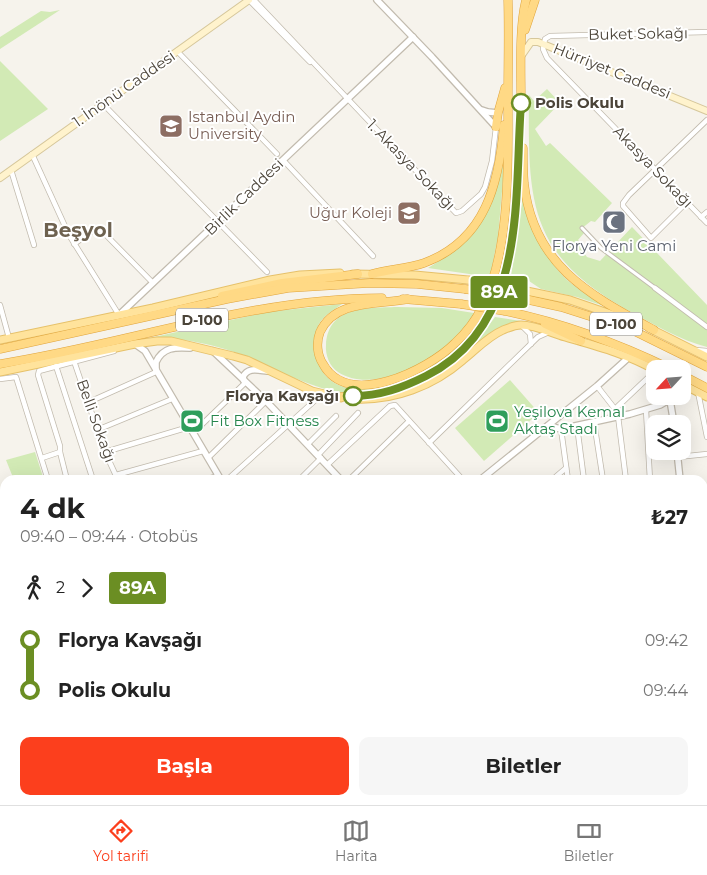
<!DOCTYPE html>
<html lang="tr">
<meta charset="utf-8">
<style>
:root{--surface:#fff;--page:#f6f6f6;--text:#222;--muted:#767676;--line:#e0e0e0;--accent:#fc3f1d}
body{margin:0;font-family:Montserrat,sans-serif;background:var(--page);color:var(--text);height:100vh;display:flex;flex-direction:column;font-size:19px;white-space:nowrap}
*{box-sizing:border-box;margin:0}
p{font-size:16px;color:var(--muted)}
.icon{flex:none;width:28px;height:28px;fill:none;stroke:currentColor;stroke-width:2;stroke-linecap:round;stroke-linejoin:round}
.map{position:relative;flex:1;overflow:hidden}
.drawer{position:absolute;left:0px;top:475px;width:708px;height:330px;display:flex;flex-direction:column;background:var(--surface);border-radius:15px 15px 0 0;box-shadow:0 5px 20px #0002}
.drawer>*{flex:none}
.badge{padding:0 10px;border-radius:4px;font-size:18px;line-height:32px}
.needle{width:32px;rotate:244deg}
.tools{position:absolute;left:646px;top:360px;display:grid;gap:10px}
.tools a{display:grid;place-items:center;width:45px;height:45px;border-radius:10px;background:var(--surface);box-shadow:0 5px 20px #0002;font-size:25px}
.map>.badge{position:absolute;translate:-50% -50%;box-shadow:0 0 0 2px #fff}
.legs{display:flex;align-items:center;gap:8px;height:55px;padding:0 20px;font-size:16px}
.legs p{margin-inline-start:auto}
.summary{display:flex;align-items:center;justify-content:space-between;height:85px;padding:0 20px}
h1{font-size:28px;font-weight:700;line-height:38px}
.primary-button{display:flex;gap:10px;margin-top:auto;padding:10px 20px}
.primary-button a{flex:1;height:58px;border-radius:10px;background:var(--accent);color:#fff;font-size:20px;font-weight:700;line-height:58px;text-align:center}
.primary-button a+a{background:var(--page);color:var(--text)}
ul{padding:0 20px;list-style:none}
li{display:flex;align-items:center;gap:18px;height:50px;font-size:19px}
li i{display:grid;place-items:center;width:8px;height:100%;margin:0 6px;background:currentColor}
li i::after{content:'';width:12px;height:12px;margin:-6px;border:4px solid;border-radius:50%;background:var(--surface)}
li p{margin-inline-start:auto}
li:first-child i{background:linear-gradient(#0000 50%,currentColor 0)}
li:last-child i{background:linear-gradient(currentColor 50%,#0000 0)}
.menu{display:flex;justify-content:space-around;align-items:center;height:70px;border-top:1px solid var(--line);background:var(--surface);font-size:14px;color:var(--muted)}
.menu a{display:grid;justify-items:center;gap:2px}
.menu .current{color:var(--accent)}
.map>svg:first-child{display:block}
.green{fill:#d2eab5}
.lines{fill:none;stroke-linecap:round;stroke-linejoin:round}
.pedestrian-casing{stroke:#c2bbae;stroke-width:5}
.minor-casing{stroke:#c2bbae;stroke-width:6}
.tertiary-casing{stroke:#c2bbae;stroke-width:8}
.secondary-casing{stroke:#d6c79b;stroke-width:8}
.primary-casing{stroke:#e6c16a;stroke-width:9}
.trunk-casing{stroke:#e0a43c;stroke-width:9}
.pedestrian{stroke:#fff;stroke-width:3}
.minor{stroke:#fff;stroke-width:4.5}
.tertiary{stroke:#fff;stroke-width:5.5}
.secondary{stroke:#fff3cd;stroke-width:6}
.primary{stroke:#ffe39c;stroke-width:7}
.trunk{stroke:#ffd985;stroke-width:8}
.primary-bridge-casing{stroke:#e6c16a;stroke-width:9;stroke-linecap:butt}
.trunk-bridge-casing{stroke:#e0a43c;stroke-width:9;stroke-linecap:butt}
.primary-bridge{stroke:#ffe39c;stroke-width:7}
.trunk-bridge{stroke:#ffd985;stroke-width:8}
.line-1-casing{stroke:#fff;stroke-width:11}
.line-1{stroke:#6b8e23;stroke-width:8}
.stop-1-dot{fill:#fff;stroke:#6b8e23;stroke-width:2.5}
.labels{text-anchor:middle;stroke-width:4;stroke-linejoin:round;paint-order:stroke}
.shield{fill:#fff;stroke:#817c74;stroke-width:1}
.shield-label{font-size:14px;font-weight:bold;fill:#4b4439}
.street-label{font-size:15px;fill:#4b4439;stroke:#fff}
.stop-label{font-size:15px;font-weight:bold;fill:#4b4439;stroke:#fff;text-anchor:start}
.education-label{font-size:15px;fill:#785e54;stroke:#fff;text-anchor:start}
.worship-label{font-size:15px;fill:#5b616d;stroke:#fff}
.leisure-label{font-size:15px;fill:#27864d;stroke:#fff;text-anchor:start}
.district-label{font-size:20px;font-weight:bold;fill:#6e6250;stroke:#fff}
</style>
<div class="map">
<svg width="707" height="805" viewBox="0 0 707 805">
<rect width="100%" height="100%" fill="#f6f3ec"/>
<g class="green">
<polygon points="60,10 0,49 0,37 41,11 50,12"/>
<polygon points="0,61 48,109 0,141"/>
<path d="M547,89L560,103L535,129L546,146L550,143L612,203L595,222L591,221L581,229L584,233L578,240L586,249L584,253L587,257L600,261L632,227L707,305V347C680,340 655,325 631,312C528,255 528,204 529,95L534,101Z"/>
<path d="M505,157L498,237L490,277L428,268C479,236 490,215 505,157Z"/>
<path d="M523,195C533,229 544,261 572,284C582,292 593,299 604,306L577,297L541,289L529,281L510,283Z"/>
<path d="M342,304C334,310 324,315 319,324C316,330 317,337 316,343C316,362 321,378 341,386C369,397 415,378 438,362C455,349 468,330 482,314H486C480,322 474,331 468,339C445,368 406,388 370,393C350,395 328,391 310,384C277,373 248,354 214,346C195,341 174,338 154,337L267,312Z"/>
<path d="M397,307L442,308L474,313C469,321 463,331 456,338C430,362 373,395 338,372C330,367 325,355 326,345C328,306 367,308 397,307Z"/>
<path d="M495,317L521,321C503,326 489,335 474,345Z"/>
<polygon points="510,380 539,413 484,461 455,428"/>
<polygon points="35,452 44,480 14,480 6,460"/>
<polygon points="703,571 707,580 707,642 703,642"/>
</g>
<g class="lines">
<g class="pedestrian-casing">
<polyline id="pedestrian" points="582,228 601,248 655,288"/>
</g>
<g class="minor-casing">
<g id="minor">
<polyline points="249,0 310,62"/>
<polyline points="254,0 456,213 462,211 481,194 485,187 492,161 496,127"/>
<polyline points="707,32 550,36 545,39 543,49 547,58 707,223"/>
<polyline points="177,51 277,154"/>
<polyline points="103,104 267,272"/>
<polyline points="32,154 69,235 119,315"/>
<polyline points="283,160 373,256"/>
<polyline points="11,170 34,245"/>
<polyline points="687,202 651,238 623,206 623,203 629,195 707,120"/>
<polyline points="701,217 707,212"/>
<polyline points="74,244 97,228 103,232 153,283"/>
<polyline points="655,288 707,327"/>
<polyline points="0,305 9,338"/>
<polyline points="522,326 530,334 531,344"/>
<polyline points="696,350 707,351"/>
<polyline points="74,361 105,452 118,480"/>
<polyline points="56,366 93,480"/>
<polyline points="0,379 16,377 48,480"/>
<polyline points="597,386 615,409 618,416 626,480"/>
<polyline points="698,392 707,437"/>
<polyline points="89,402 156,372"/>
<polyline points="615,409 655,371"/>
<polyline points="646,410 650,480"/>
<polyline points="594,422 603,480"/>
<polyline points="577,426 584,480"/>
<polyline points="561,429 568,480"/>
<polyline points="97,430 172,399"/>
<polyline points="193,433 246,382"/>
<polyline points="429,443 538,337 549,332"/>
<polyline points="308,444 336,416"/>
<polyline points="105,452 189,427"/>
<polyline points="318,455 358,413"/>
<polyline points="678,457 707,454"/>
<polyline points="42,458 60,452"/>
<polyline points="208,458 266,401"/>
<polyline points="327,465 390,406 395,405 463,480"/>
<polyline points="116,475 203,451"/>
<polyline points="303,476 321,458"/>
<polyline points="67,480 60,452 60,446 38,375 39,371 114,351"/>
<polyline points="204,480 218,476"/>
<polyline points="227,480 322,394"/>
<polyline points="349,480 409,421"/>
<polyline points="552,480 566,468"/>
<polyline points="0,511 5,528"/>
<polyline points="702,538 707,537"/>
<polyline points="0,615 5,630"/>
<polyline points="702,664 707,661"/>
<polyline points="0,700 5,713"/>
<polyline points="702,703 707,700"/>
<polyline points="0,721 5,720"/>
<polyline points="702,739 707,748"/>
<polyline points="0,777 5,790"/>
<polyline points="702,798 706,805"/>
<polyline points="9,800 11,805"/>
<polyline points="120,800 125,805"/>
<polyline points="174,800 178,805"/>
<polyline points="311,800 316,805"/>
<polyline points="343,800 347,805"/>
<polyline points="450,800 455,805"/>
<polyline points="466,800 469,805"/>
<polyline points="500,800 502,805"/>
<polyline points="534,800 534,805"/>
<polyline points="553,800 554,805"/>
<polyline points="581,800 582,805"/>
<polyline points="598,800 598,805"/>
<polyline points="633,800 634,805"/>
<polyline points="665,800 666,805"/>
<polyline points="75,805 80,800"/>
<polyline points="113,805 118,800"/>
<polyline points="269,805 275,800"/>
<polyline points="357,805 362,800"/>
<polyline points="391,805 396,800"/>
</g>
</g>
<g class="tertiary-casing">
<g id="tertiary">
<polyline points="377,0 432,57 496,127"/>
<polyline points="482,110 488,112 498,113"/>
<polyline points="119,315 413,37"/>
<polyline points="135,344 145,351 221,480"/>
<polyline points="213,351 266,401 341,480"/>
<path d="M156,370V362C163,347 175,347 190,348"/>
<path d="M244,381L243,377C248,367 257,370 267,371"/>
<polyline points="682,392 690,388"/>
<polyline points="670,400 674,424"/>
<polyline points="548,426 561,429 630,414 660,405 676,396"/>
<polyline points="677,451 680,480"/>
<polyline points="480,480 597,386 628,358"/>
<polyline points="702,564 707,573"/>
<polyline points="0,605 5,603"/>
<polyline points="702,646 707,645"/>
<polyline points="224,800 227,805"/>
<polyline points="255,800 261,805"/>
<polyline points="418,800 421,805"/>
<polyline points="31,805 37,800"/>
<polyline points="161,805 166,800"/>
<polyline points="459,805 464,800"/>
</g>
</g>
<g class="secondary-casing">
<g id="secondary">
<polyline points="522,55 531,42 538,42 707,111"/>
<polyline points="0,178 249,0"/>
</g>
</g>
<g class="primary-casing">
<g id="primary">
<polyline points="353,274 415,275 468,280"/>
<polyline points="522,290 570,300 634,322"/>
<polyline points="649,328 707,357"/>
<polyline points="0,340 153,308 270,280 300,275 340,273"/>
<polyline points="0,372 135,344 157,341 171,341 233,356 247,360 312,391 341,398"/>
<polyline points="682,384 707,397"/>
<path d="M354,399C394,401 433,386 463,360C476,350 487,337 503,330C508,328 515,325 521,325C536,325 551,333 565,337C596,346 627,354 655,370"/>
</g>
</g>
<g class="trunk-casing">
<g id="trunk">
<polyline points="525,30 535,0"/>
<polyline points="496,127 498,113 505,88"/>
<path d="M523,148C523,160 523,171 524,183C533,265 588,294 654,330"/>
<path d="M372,274C389,269 407,269 424,263C486,240 499,183 504,125"/>
<polyline points="222,296 282,283 358,274"/>
<polyline points="520,298 561,307 630,329 707,367"/>
<polyline points="403,299 461,304"/>
<path d="M408,299C378,305 335,299 320,332C316,342 317,355 323,364C348,410 428,370 455,343C466,333 476,320 482,307C511,249 508,162 508,98C508,66 509,33 508,0"/>
<path d="M505,311C564,323 617,343 671,369"/>
<polyline points="545,324 581,341"/>
<polyline points="0,349 227,299 288,288 370,283 417,284 465,289"/>
<path d="M0,364C128,344 251,298 382,298"/>
<polyline points="682,375 707,388"/>
<path d="M336,397C350,396 364,397 377,394C391,392 404,386 417,381C507,341 515,249 518,162C518,141 521,119 521,98C521,69 519,27 526,0"/>
</g>
</g>
<use href="#pedestrian" class="pedestrian"/>
<use href="#minor" class="minor"/>
<use href="#tertiary" class="tertiary"/>
<use href="#secondary" class="secondary"/>
<use href="#primary" class="primary"/>
<use href="#trunk" class="trunk"/>
<g class="primary-bridge-casing">
<polyline id="primary-bridge" points="468,280 522,290"/>
</g>
<g class="trunk-bridge-casing">
<g id="trunk-bridge">
<polyline points="465,289 520,298"/>
<polyline points="461,304 505,311"/>
</g>
</g>
<use href="#primary-bridge" class="primary-bridge"/>
<use href="#trunk-bridge" class="trunk-bridge"/>
</g>
<g class="lines">
<g class="line-1-casing">
<path id="line-1" d="M353,396C380,396 402,388 426,376C528,325 514,199 521,103"/>
</g>
<use href="#line-1" class="line-1"/>
</g>
<defs>
<g id="university-square" transform="scale(1.25)"><rect x="-9" y="-9" width="18" height="18" rx="4" fill="#8d6e63" stroke="#fff"/><path d="M0-5L7-2L0 1L-7-2ZM-4 1L0 2.5L4 1V4Q0 6-4 4Z" fill="#fff"/></g>
<g id="school-square" transform="scale(1.25)"><rect x="-9" y="-9" width="18" height="18" rx="4" fill="#8d6e63" stroke="#fff"/><path d="M0-5L7-2L0 1L-7-2ZM-4 1L0 2.5L4 1V4Q0 6-4 4Z" fill="#fff"/></g>
<g id="mosque-square" transform="scale(1.25)"><rect x="-9" y="-9" width="18" height="18" rx="4" fill="#6b7280" stroke="#fff"/><path d="M3.5-4.9A6 6 0 1 0 3.5 4.9A5 5 0 1 1 3.5-4.9Z" fill="#fff"/></g>
<g id="stadium-square" transform="scale(1.25)"><rect x="-9" y="-9" width="18" height="18" rx="4" fill="#2e9e5b" stroke="#fff"/><path d="M0-5a6.5 5 0 1 0 0 10a6.5 5 0 1 0 0-10ZM-3.5-1.8h7v3.6h-7Z" fill="#fff"/></g>
</defs>
<g fill-rule="evenodd">
<use href="#university-square" x="171" y="126"/>
<use href="#school-square" x="409" y="213"/>
<use href="#mosque-square" x="614" y="222"/>
<use href="#stadium-square" x="192" y="421"/>
<use href="#stadium-square" x="497" y="421"/>
</g>
<g class="stop-1-dot">
<circle cx="521" cy="103" r="9"/>
<circle cx="353" cy="396" r="9"/>
</g>
<g class="labels">
<g class="shield">
<rect x="176" y="308.5" width="52" height="23" rx="4"/>
<rect x="590" y="312.5" width="52" height="23" rx="4"/>
</g>
<g class="shield-label">
<text x="202" y="325">D-100</text>
<text x="616" y="329">D-100</text>
</g>
<g class="street-label">
<text transform="translate(638 34) rotate(-1)" y="5">Buket Sokağı</text>
<text transform="translate(612 71) rotate(22)" y="5">Hürriyet Caddesi</text>
<text transform="translate(124 89) rotate(-35)" y="5">1. İnönü Caddesi</text>
<text transform="translate(411 165) rotate(46)" y="5">1. Akasya Sokağı</text>
<text transform="translate(653 167) rotate(46)" y="5">Akasya Sokağı</text>
<text transform="translate(244 197) rotate(-44)" y="5">Birlik Caddesi</text>
<text transform="translate(96 421) rotate(70)" y="5">Belli Sokağı</text>
</g>
<g class="stop-label">
<text x="535" y="108">Polis Okulu</text>
<text x="339" y="401" text-anchor="end">Florya Kavşağı</text>
</g>
<g class="education-label">
<text x="188" y="122">Istanbul Aydin<tspan x="188" dy="17">University</tspan></text>
<text x="392" y="218" text-anchor="end">Uğur Koleji</text>
</g>
<g class="worship-label">
<text x="614" y="251">Florya Yeni Cami</text>
</g>
<g class="leisure-label">
<text x="514" y="417">Yeşilova Kemal<tspan x="514" dy="17">Aktaş Stadı</tspan></text>
<text x="210" y="426">Fit Box Fitness</text>
</g>
<g class="district-label">
<text x="78" y="237">Beşyol</text>
</g>
</g>
</svg>
<div class="tools">
<a><svg class="needle" viewBox="-14 -14 28 28"><path d="M0-13l5 13h-10z" fill="#e53935"/><path d="M0 13l5-13h-10z" fill="#767676"/></svg></a>
<a><svg class="icon" aria-label="layers" viewBox="0 0 24 24"><path d="M12 4l9 5-9 5-9-5zM3 14l9 5 9-5"/></svg></a>
</div>
<b class="badge" style="left:499px;top:292px;background:#6b8e23;color:#fff">89A</b>
<section class="drawer">
<div class="summary"><div><h1>4 dk</h1><p>09:40 – 09:44 · Otobüs</p></div><b>₺27</b></div>
<div class="legs"><svg class="icon" aria-label="walk" viewBox="0 0 24 24"><circle cx="13" cy="4" r="2"/><path d="M13 8l-2 6 4 7M11 14l-3 7M7 12l3-4h3l4 4"/></svg>2<svg class="icon" aria-label="forward" viewBox="0 0 24 24"><path d="M9 5l7 7-7 7"/></svg><b class="badge" style="background:#6b8e23;color:#fff">89A</b></div>
<ul>
<li><i style="color:#6b8e23"></i><b>Florya Kavşağı</b><p>09:42</p></li>
<li><i style="color:#6b8e23"></i><b>Polis Okulu</b><p>09:44</p></li>
</ul>
<div class="primary-button"><a>Başla</a><a>Biletler</a></div>
</section>
</div>
<nav class="menu">
<a class="current"><svg class="icon" aria-label="directions" viewBox="0 0 24 24"><path d="M12 3l9 9-9 9-9-9zM9 14v-3h6M13 9l2 2-2 2"/></svg>Yol tarifi</a>
<a><svg class="icon" aria-label="map" viewBox="0 0 24 24"><path d="M3 6l6-2 6 2 6-2v14l-6 2-6-2-6 2zM9 4v14M15 6v14"/></svg>Harita</a>
<a><svg class="icon" aria-label="tickets" viewBox="0 0 24 24"><path d="M3 7h18v10H3zM15 7v10"/></svg>Biletler</a>
</nav>
